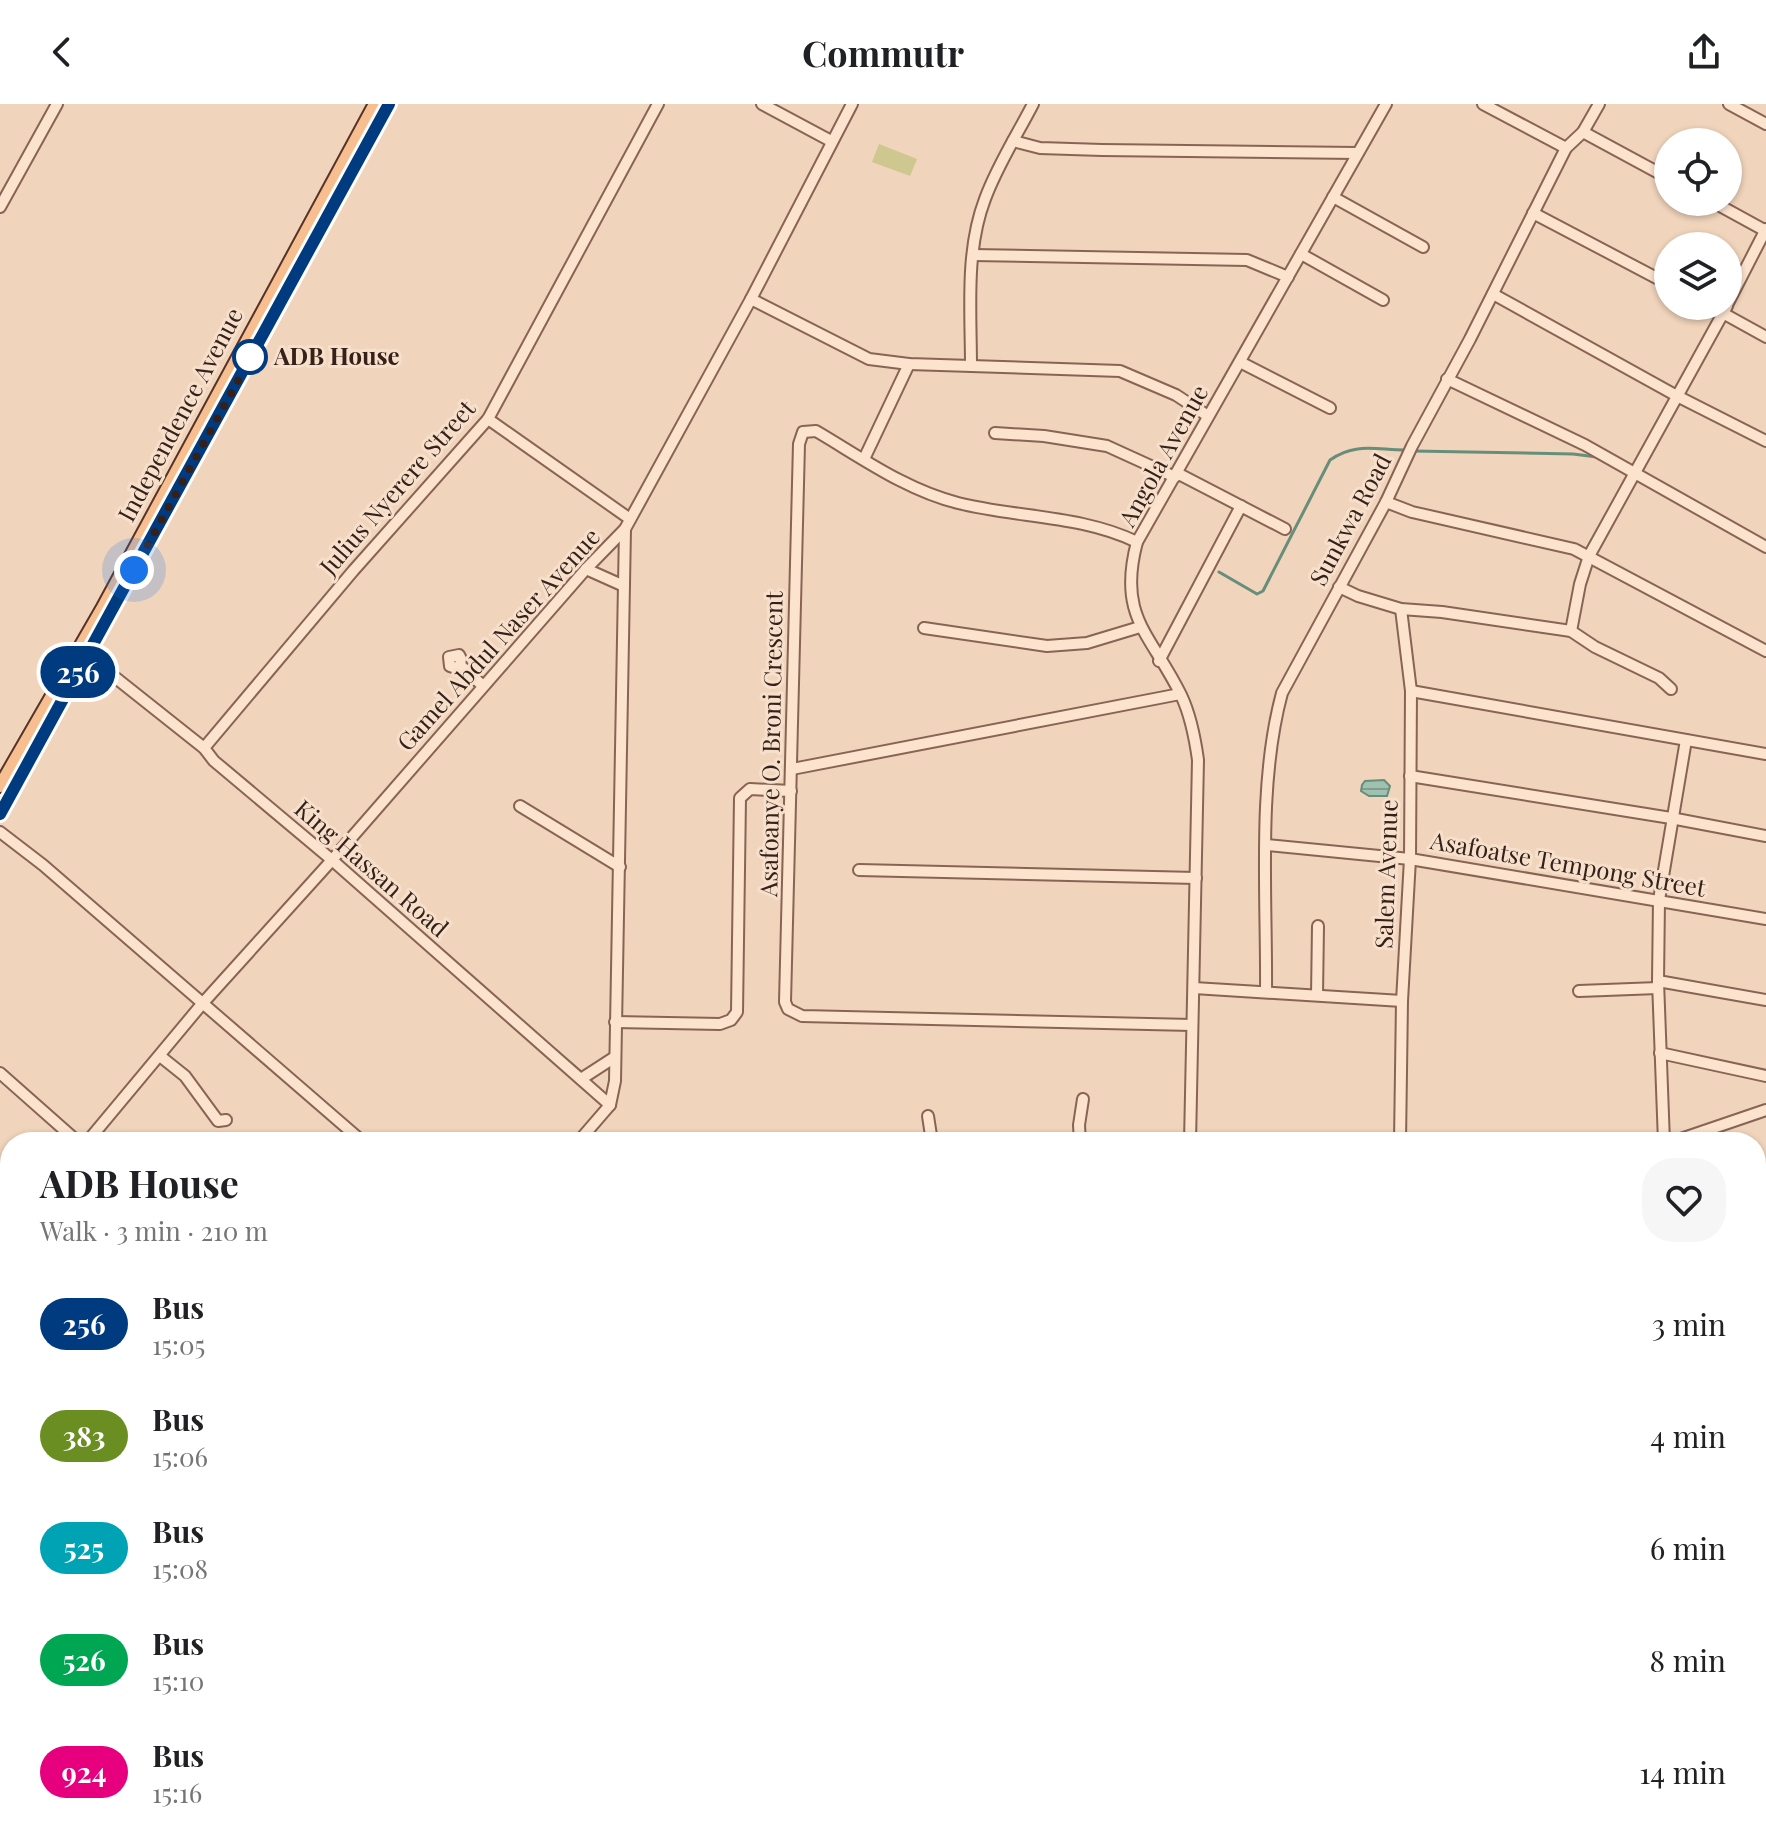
<!DOCTYPE html>
<meta charset="utf-8">
<style>
:root{--surface:#fff;--page:#f6f6f6;--text:#202124;--muted:#757577}
body{margin:0;font-family:"Playfair Display",serif;background:var(--page);color:var(--text);height:100vh;display:flex;flex-direction:column;font-size:30px;white-space:nowrap}
*{box-sizing:border-box;margin:0}
p{font-size:26px;color:var(--muted)}
.icon{flex:none;width:44px;height:44px;fill:none;stroke:currentColor;stroke-width:2;stroke-linecap:round;stroke-linejoin:round}
.map{position:relative;flex:1;overflow:hidden}
.panel{position:absolute;left:0px;top:1028px;width:1766px;height:712px;display:flex;flex-direction:column;background:var(--surface);border-radius:32px 32px 0 0;box-shadow:0 2px 6px #0004}
.panel>*{flex:none}
.badge{padding:0 16px;border-radius:26px;font-size:28px;line-height:52px}
.fabs{position:absolute;left:1654px;top:24px;display:grid;gap:16px}
.fabs a{display:grid;place-items:center;width:88px;height:88px;border-radius:50%;background:var(--surface);box-shadow:0 2px 6px #0004;font-size:40px}
.you{position:absolute;width:40px;height:40px;margin:-20px;border:6px solid #fff;border-radius:50%;background:#1a73e8;box-shadow:0 0 0 12px #1a73e833}
.map>.badge{position:absolute;translate:-50% -50%;box-shadow:0 0 0 4px #fff}
.round{display:grid;place-items:center;flex:none;width:84px;height:84px;border-radius:32px;background:var(--page)}
.overview{display:flex;align-items:center;justify-content:space-between;height:136px;padding:0 40px}
h1{font-size:38px;font-weight:700;line-height:60px}
ul{padding:0;list-style:none}
li{display:flex;align-items:center;gap:24px;height:112px;padding:0 40px}
li div{flex:1}
li b{display:block;font-size:30px}
li em{font-style:normal}
li .badge{min-width:88px;font-weight:700;text-align:center}
header{display:flex;justify-content:space-between;align-items:center;height:104px;padding:0 40px;background:var(--surface);font-size:36px;font-weight:700}
.map>svg:first-child{display:block}
.cemetery{fill:url(#cemetery-stones)}
.pitch{fill:#cec78f}
.water{fill:url(#water-rules);stroke:#678e7b;stroke-width:2}
.lines{fill:none;stroke-linecap:round;stroke-linejoin:round}
.stream{stroke:#678e7b;stroke-width:3}
.minor-casing{stroke:#886454;stroke-width:14}
.major-casing{stroke:#553329;stroke-width:16}
.minor{stroke:#fbe3ce;stroke-width:10}
.major{stroke:#f7be8f;stroke-width:12}
.line-casing{stroke:#fff;stroke-width:18}
.line{stroke:#003b80;stroke-width:12}
.walk{stroke:#36211a;stroke-width:8;stroke-dasharray:0 14.4}
.stop-dot{fill:#fff;stroke:#003b80;stroke-width:4}
.labels{text-anchor:middle;stroke-width:6;stroke-linejoin:round;paint-order:stroke}
.stop-label{font-size:24px;font-weight:bold;fill:#36211a;stroke:#f7e0cb;text-anchor:start}
.street-label{font-size:24px;fill:#36211a;stroke:#f7e0cb}
</style>
<header><svg class="icon" aria-label="back" viewBox="0 0 24 24"><path d="M15 5l-7 7 7 7"/></svg>Commutr<svg class="icon" aria-label="share" viewBox="0 0 24 24"><path d="M12 15V3M7 8l5-5 5 5M5 13v7h14v-7"/></svg></header>
<div class="map">
<svg width="1766" height="1740" viewBox="0 0 1766 1740">
<defs>
<pattern id="cemetery-stones" width="16" height="16" patternUnits="userSpaceOnUse" patternTransform="scale(2)"><rect width="16" height="16" fill="#c2bc8f"/><path d="M2 7V4a2 2 0 0 1 4 0v3zM10 15v-3a2 2 0 0 1 4 0v3z" fill="#a7a17b"/></pattern>
<pattern id="water-rules" width="6" height="5" patternUnits="userSpaceOnUse" patternTransform="scale(2)"><rect width="6" height="5" fill="#9fc1af"/><path d="M0 2.5h6" fill="none" stroke="#829c8e"/></pattern>
</defs>
<rect width="100%" height="100%" fill="#f0d4bb"/>
<polygon class="cemetery" points="634,1730 975,1730 971,1740 645,1740"/>
<polygon class="pitch" points="879,40 917,55 910,72 872,58"/>
<polygon class="water" points="1384,676 1390,682 1387,692 1369,692 1361,687 1362,681 1365,677"/>
<g class="lines">
<g class="stream">
<polyline points="1413,347 1573,350 1597,353"/>
<path d="M1219,468L1257,490L1263,487L1330,356C1355,338 1377,346 1405,346"/>
<polyline points="383,794 455,858"/>
<polyline points="554,945 581,968"/>
</g>
<g class="minor-casing">
<g id="minor">
<polyline points="762,0 831,37"/>
<polyline points="1483,0 1566,44"/>
<polyline points="1729,0 1766,20"/>
<polyline points="1583,28 1668,74"/>
<polyline points="1013,37 1040,44 1102,46 1357,49"/>
<polyline points="1333,93 1423,143"/>
<polyline points="1713,98 1766,127"/>
<polyline points="0,103 57,0"/>
<polyline points="1533,109 1668,180"/>
<polyline points="1301,150 1383,196"/>
<polyline points="973,151 1247,156 1288,173"/>
<polyline points="1493,190 1677,292 1766,337"/>
<polyline points="751,195 869,255 909,260 1120,267 1176,291 1208,312"/>
<polyline points="1728,199 1766,125"/>
<polyline points="1710,202 1766,233"/>
<polyline points="1240,258 1330,304"/>
<path d="M971,262C971,208 965,147 985,95C997,62 1017,31 1033,0"/>
<polyline points="1447,275 1585,341 1766,443"/>
<polyline points="488,315 630,415"/>
<polyline points="995,329 1044,332 1107,342 1175,373"/>
<polyline points="864,355 909,260"/>
<polyline points="1177,369 1285,425"/>
<polyline points="1386,398 1412,408 1574,445 1766,547"/>
<path d="M1137,438C1081,411 1018,414 958,399C906,386 862,354 816,327L803,328L799,340L785,898L788,905L802,912L1192,921"/>
<polyline points="586,465 624,482"/>
<polyline points="1339,483 1358,492 1401,505 1442,508 1571,527 1595,543 1659,574 1671,585"/>
<polyline points="924,524 1047,542 1087,539 1140,523"/>
<polyline points="1571,527 1580,480 1589,452 1727,202"/>
<polyline points="91,544 102,563 204,644 214,657 332,756 610,1001"/>
<polyline points="1159,557 1241,402"/>
<polyline points="460,561 456,564 450,562 449,553 459,551 461,555 460,561 482,581"/>
<polyline points="1411,587 1766,650"/>
<polyline points="204,644 353,467 488,315 658,0"/>
<polyline points="792,665 1180,590"/>
<polyline points="1410,672 1671,714 1766,732"/>
<polyline points="520,702 620,763"/>
<polyline points="0,728 43,761 363,1038"/>
<polyline points="1267,741 1410,755 1766,815"/>
<polyline points="859,766 1196,774"/>
<polyline points="1658,877 1766,896"/>
<polyline points="1194,884 1402,897"/>
<path d="M1266,887C1267,792 1257,681 1282,589L1386,398L1412,342L1470,235L1566,44L1583,28L1599,0"/>
<polyline points="1579,887 1658,884"/>
<polyline points="1317,891 1318,822"/>
<polyline points="615,918 720,920 731,916 737,908 740,694 750,685 791,687"/>
<polyline points="1660,949 1766,972"/>
<polyline points="160,952 185,972 218,1017 226,1016"/>
<polyline points="0,969 78,1038"/>
<polyline points="581,975 615,953"/>
<polyline points="928,1012 932,1038"/>
<polyline points="87,1038 202,900 332,756 586,465 625,425 751,195 852,0"/>
<polyline points="578,1038 610,1001 615,977 625,425"/>
<polyline points="1080,1038 1079,1021 1083,995"/>
<path d="M1190,1038L1198,656C1195,634 1191,612 1181,591C1151,530 1117,513 1137,438L1386,0"/>
<polyline points="1400,1038 1402,897 1410,755 1411,587 1401,505"/>
<polyline points="1664,1038 1658,877 1659,796 1686,636"/>
<polyline points="1672,1038 1766,1006"/>
<polyline points="1756,1106 1766,1076"/>
<polyline points="1756,1264 1766,1252"/>
<polyline points="1756,1270 1766,1281"/>
<polyline points="0,1329 10,1338"/>
<polyline points="1756,1386 1766,1379"/>
<polyline points="0,1511 10,1500"/>
<polyline points="1756,1534 1766,1540"/>
<polyline points="0,1619 10,1628"/>
<polyline points="1756,1719 1766,1718"/>
<polyline points="1248,1730 1250,1740"/>
<polyline points="1529,1730 1531,1740"/>
<polyline points="977,1740 982,1730"/>
<polyline points="1115,1740 1116,1730"/>
</g>
</g>
<g class="major-casing">
<g id="major">
<polyline points="0,682 102,505 375,0"/>
<polyline points="0,710 389,0"/>
<polyline points="0,1197 10,1205"/>
<polyline points="0,1210 10,1219"/>
<polyline points="1756,1649 1766,1625"/>
<polyline points="602,1730 614,1740"/>
<polyline points="1719,1740 1723,1730"/>
</g>
</g>
<use href="#minor" class="minor"/>
<use href="#major" class="major"/>
</g>
<g class="lines">
<g class="line-casing">
<polyline id="line" points="0,710 389,0"/>
</g>
<use href="#line" class="line"/>
<polyline class="walk" points="134,466 257,242 250,253"/>
</g>
<circle class="stop-dot" cx="250" cy="253" r="16"/>
<g class="labels">
<g class="stop-label">
<text x="274" y="261">ADB House</text>
</g>
<g class="street-label">
<text transform="translate(181 311) rotate(-62)" y="8">Independence Avenue</text>
<text transform="translate(1164 352) rotate(-61)" y="8">Angola Avenue</text>
<text transform="translate(398 384) rotate(-49)" y="8">Julius Nyerere Street</text>
<text transform="translate(1351 416) rotate(-62)" y="8">Sunkwa Road</text>
<text transform="translate(499 536) rotate(-48)" y="8">Gamel Abdul Naser Avenue</text>
<text transform="translate(772 640) rotate(-89)" y="8">Asafoanye O. Broni Crescent</text>
<text transform="translate(1568 761) rotate(10)" y="8">Asafoatse Tempong Street</text>
<text transform="translate(371 765) rotate(41)" y="8">King Hassan Road</text>
<text transform="translate(1387 770) rotate(-88)" y="8">Salem Avenue</text>
</g>
</g>
</svg>
<div class="fabs">
<a><svg class="icon" aria-label="locate" viewBox="0 0 24 24"><circle cx="12" cy="12" r="6"/><path d="M12 2v4M12 18v4M2 12h4M18 12h4"/></svg></a>
<a><svg class="icon" aria-label="layers" viewBox="0 0 24 24"><path d="M12 4l9 5-9 5-9-5zM3 14l9 5 9-5"/></svg></a>
</div>
<div class="you" style="left:134px;top:466px"></div>
<b class="badge" style="left:78px;top:568px;background:#003b80;color:#fff">256</b>
<section class="panel">
<div class="overview"><div><h1>ADB House</h1><p>Walk · 3 min · 210 m</p></div><a class="round"><svg class="icon" aria-label="heart" viewBox="0 0 24 24"><path d="M12 20l-8-8c-3-5 5-10 8-4 3-6 11-1 8 4z"/></svg></a></div>
<ul>
<li><span class="badge" style="background:#003b80;color:#fff">256</span><div><b>Bus</b><p>15:05</p></div><em>3 min</em></li>
<li><span class="badge" style="background:#6b8e23;color:#fff">383</span><div><b>Bus</b><p>15:06</p></div><em>4 min</em></li>
<li><span class="badge" style="background:#00a3b4;color:#fff">525</span><div><b>Bus</b><p>15:08</p></div><em>6 min</em></li>
<li><span class="badge" style="background:#00a651;color:#fff">526</span><div><b>Bus</b><p>15:10</p></div><em>8 min</em></li>
<li><span class="badge" style="background:#e6007e;color:#fff">924</span><div><b>Bus</b><p>15:16</p></div><em>14 min</em></li>
</ul>
</section>
</div>
